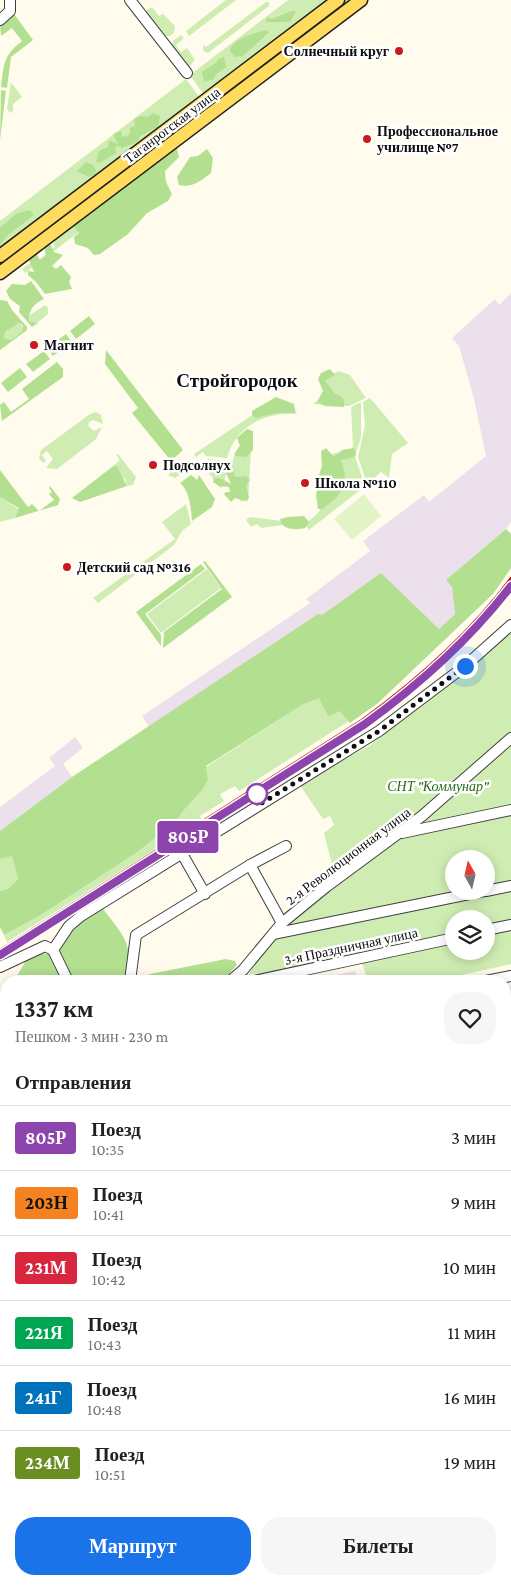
<!DOCTYPE html>
<html lang="ru">
<meta charset="utf-8">
<style>
:root{--surface:#fff;--page:#f6f6f6;--text:#202124;--muted:#757577;--line:#e0e0e0;--accent:#1a73e8}
body{margin:0;font-family:"Crimson Pro",serif;background:var(--page);color:var(--text);height:100vh;display:flex;flex-direction:column;font-size:19px;white-space:nowrap}
*{box-sizing:border-box;margin:0}
p{font-size:16px;color:var(--muted)}
.icon{flex:none;width:28px;height:28px;fill:none;stroke:currentColor;stroke-width:2;stroke-linecap:round;stroke-linejoin:round}
.map{position:relative;flex:1;overflow:hidden}
.panel{position:absolute;left:0px;top:975px;width:511px;height:610px;display:flex;flex-direction:column;background:var(--surface);border-radius:20px 20px 0 0;box-shadow:0 2px 12px #0003}
.panel>*{flex:none}
.badge{padding:0 10px;border-radius:4px;font-size:18px;line-height:32px}
.needle{width:32px;rotate:352deg}
.tools{position:absolute;left:445px;top:850px;display:grid;gap:10px}
.tools a{display:grid;place-items:center;width:50px;height:50px;border-radius:50%;background:var(--surface);box-shadow:0 2px 12px #0003;font-size:25px}
.you{position:absolute;width:25px;height:25px;margin:-12px;border:4px solid #fff;border-radius:50%;background:#1a73e8;box-shadow:0 0 0 8px #1a73e833}
.map>.badge{position:absolute;translate:-50% -50%;box-shadow:0 0 0 2px #fff}
h2{padding:0 15px;font-size:19px;line-height:45px}
.round{display:grid;place-items:center;flex:none;width:52px;height:52px;border-radius:20px;background:var(--page)}
.summary{display:flex;align-items:center;justify-content:space-between;height:85px;padding:0 15px}
h1{font-size:24px;font-weight:700;line-height:38px}
.action{display:flex;gap:10px;margin-top:auto;padding:10px 15px}
.action a{flex:1;height:58px;border-radius:20px;background:var(--accent);color:#fff;font-size:20px;font-weight:700;line-height:58px;text-align:center}
.action a+a{background:var(--page);color:var(--text)}
ul{padding:0;list-style:none}
li{display:flex;align-items:center;gap:15px;height:65px;padding:0 15px;border-top:1px solid var(--line)}
li div{flex:1}
li b{display:block;font-size:19px}
li em{font-style:normal}
li .badge{min-width:55px;font-weight:700;text-align:center}
.map>svg:first-child{display:block}
.industrial{fill:#ece0ed}
.green{fill:#cfedb3;fill-rule:evenodd}
.forest{fill:#b2df90;fill-rule:evenodd}
.pitch{fill:#e2f3c5}
.lines{fill:none;stroke-linecap:round;stroke-linejoin:round}
.minor-casing{stroke:#404040;stroke-width:12}
.major-casing{stroke:#1e1e1e;stroke-width:15}
.minor{stroke:#fff;stroke-width:10}
.major{stroke:#ffdc5d;stroke-width:12}
.rail{stroke:#c9191d;stroke-width:2.5}
.line-casing{stroke:#fff;stroke-width:11}
.line{stroke:#8e44ad;stroke-width:8}
.walk{stroke:#0d0d0d;stroke-width:5;stroke-dasharray:0 9}
.poi-dot{fill:#c9191d;stroke:#fff;stroke-width:2}
.stop-dot{fill:#fff;stroke:#8e44ad;stroke-width:2.5}
.labels{text-anchor:middle;stroke-width:5;stroke-linejoin:round;paint-order:stroke}
.poi-label{font-size:14px;font-weight:bold;fill:#0d0d0d;stroke:#fff;text-anchor:start}
.street-label{font-size:14px;fill:#0d0d0d;stroke:#fff}
.park-label{font-size:14px;font-style:italic;fill:#276a17;stroke:#fff}
.district-label{font-size:19px;font-weight:bold;fill:#0d0d0d;stroke:#fff}
</style>
<div class="map">
<svg width="511" height="1585" viewBox="0 0 511 1585">
<rect width="100%" height="100%" fill="#fffced"/>
<g class="industrial">
<polygon points="511,293 511,522 506,529 446,580 452,587 455,614 439,629 381,574 322,615 318,615 149,727 142,716 310,603 306,599 370,551 363,541 424,495 429,502 486,456 474,399 459,346 452,338 495,299 499,305"/>
<polygon points="75,737 83,748 63,764 72,777 0,831 0,807 55,766 49,758"/>
<polygon points="355,971 359,981 290,981 328,977"/>
<polygon points="511,986 511,1248 505,1249 505,987"/>
<polygon points="6,1560 6,1579 221,1579 222,1585 0,1585 0,1561"/>
</g>
<g class="green">
<path d="M226,0H236L189,36L186,31C202,19 210,12 226,0Z"/>
<polygon points="288,0 327,0 204,95 190,75"/>
<polygon points="345,0 354,0 213,107 210,103"/>
<polygon points="266,2 269,2 269,6 208,53 203,51 204,44 206,47"/>
<polygon points="152,7 159,16 163,14 175,26 174,33 169,36 163,36 144,12"/>
<polygon points="181,35 184,38 176,45 181,52 187,48 195,60 188,68 171,46 174,40"/>
<polygon points="186,79 200,98 3,248 0,246 0,221"/>
<polygon points="11,82 22,97 13,104 13,111 10,113 7,109"/>
<polygon points="199,110 203,114 12,259 9,255"/>
<polygon points="175,159 25,273 22,269 33,261 35,263 55,247 53,244 59,234"/>
<polygon points="45,305 48,308 48,314 37,323 29,321 30,315"/>
<polygon points="19,323 22,325 23,332 11,340 3,338 5,332"/>
<polygon points="339,371 350,375 366,398 349,406 313,404 326,394 322,379"/>
<polygon points="370,398 408,443 392,454 389,478 381,472 367,484 358,457 365,426 363,402"/>
<path d="M273,401L293,404L297,414C266,412 236,425 227,458L206,456L203,452L196,457L194,454Z"/>
<path d="M361,402V437L355,456L365,486L309,530L303,521L306,523C332,506 330,483 331,454L351,450L353,446L351,407Z"/>
<polygon points="96,412 101,415 103,424 93,420 89,422 88,426 94,431 102,427 96,439 57,469 46,468 53,459 47,451 42,455 46,461 43,463 39,458 41,450 90,414"/>
<path d="M252,432L248,502L245,500L241,502C224,478 230,450 252,432Z"/>
<polygon points="118,454 136,477 133,485 127,486 125,479 112,467 120,460 116,455"/>
<polygon points="209,459 226,461 227,473 221,489 202,464"/>
<polygon points="180,463 189,469 175,478 168,475"/>
<polygon points="0,497 19,509 15,518 0,522"/>
<polygon points="186,504 191,524 182,531 174,545 98,603 93,598 175,539 162,522"/>
<polygon points="250,517 289,522 290,524 261,528 257,524 251,527 246,520"/>
<polygon points="207,569 221,588 161,633 147,614"/>
<path d="M511,633V964L434,981H368L361,960L249,974L284,915L326,884L323,878L333,868L324,833L334,825L330,816L323,819L299,784L369,746ZM454,859H486V891H454ZM454,919H486V951H454Z"/>
<polygon points="319,698 340,710 349,721 239,791 235,786 220,794 224,801 200,816 202,820 7,942 4,935 41,915 136,853 176,822 181,812 203,789 208,780 206,767 302,705"/>
<polygon points="12,855 18,879 8,889 0,891 0,859"/>
<polygon points="6,992 6,1358 0,1359 0,996"/>
</g>
<g class="forest">
<polygon points="292,11 296,11 290,22 266,22 267,17 272,19"/>
<path d="M14,14L33,40L11,57L7,88L1,87C4,64 3,56 22,41L12,28L1,36L0,25Z"/>
<path d="M266,30L269,32L243,56L235,57L230,51C231,39 255,33 266,30Z"/>
<polygon points="224,57 226,67 216,74 214,79 204,82 202,72 217,62 218,59"/>
<polygon points="1,90 6,91 0,140"/>
<polygon points="153,113 160,116 158,127 140,136 137,142 122,148 120,146 115,147 116,153 100,163 96,162 99,151 108,147 109,140 118,144 113,134 121,131 122,136 126,137 130,134 130,128 135,126 134,119 140,116 148,117"/>
<polygon points="172,149 177,149 179,157 165,171 166,182 172,194 168,201 147,213 128,234 100,254 94,255 88,248 75,244 74,237 79,233 73,225 117,175"/>
<path d="M207,149L213,158L211,173C201,181 192,188 179,185L177,177L190,157L198,156Z"/>
<polygon points="86,162 93,165 96,170 95,174 89,177 77,171"/>
<polygon points="30,210 34,215 7,236 0,245 0,228 16,214"/>
<polygon points="51,245 54,252 63,255 52,266 56,269 61,265 71,277 69,282 72,289 45,294 36,282 28,275 28,271 34,272 28,258 36,253 40,260 46,256 44,246"/>
<path d="M31,281L44,299C34,304 29,308 29,321L38,323L32,327L19,312L20,306L10,299L6,291L12,284L25,285Z"/>
<path d="M0,300L7,301L12,310L27,327V330L0,350ZM19,323L23,325L22,332L11,340L4,338L5,332Z"/>
<polygon points="89,316 95,324 76,339 70,331"/>
<polygon points="66,334 72,342 53,356 47,348"/>
<polygon points="106,350 183,450 171,461 132,413 138,408 105,364"/>
<polygon points="44,351 50,359 33,372 26,364"/>
<polygon points="57,362 63,369 63,377 2,421 0,405 4,402 11,412 29,399 22,389"/>
<polygon points="20,368 27,377 8,392 1,383"/>
<path d="M330,369L335,375L325,381L335,394C341,395 346,400 344,407L325,406L317,402L323,391L318,379L321,373Z"/>
<polygon points="276,397 294,404 295,413 277,413 256,418 252,415 252,411"/>
<polygon points="247,429 253,431 253,450 246,457 236,456 234,454 240,446 237,438"/>
<polygon points="326,448 334,457 342,450 354,448 356,454 354,457 341,460 345,474 341,491 335,499 322,509 318,509 316,495 317,490 332,489 331,486 321,483 319,475 322,466 321,451"/>
<polygon points="117,466 127,486 80,502 72,498 112,467"/>
<polygon points="0,470 28,507 32,504 39,511 54,500 49,494 52,492 49,488 50,486 60,499 58,505 15,518 19,508 0,497"/>
<polygon points="233,470 235,477 246,476 250,480 246,485 249,498 245,501 235,498 231,502 224,494 226,492 230,492 229,487 219,486 213,482 214,478 222,479 231,484 226,473"/>
<path d="M191,475L197,480L199,475L215,499L212,507L192,521C191,509 190,491 180,483Z"/>
<path d="M304,516L309,522L305,528C298,530 285,530 281,523L280,519L288,517Z"/>
<polygon points="506,529 511,534 511,568 493,594 378,703 350,723 340,711 328,716 319,698 302,705 206,766 208,780 203,789 182,812 176,822 136,853 41,915 4,935 0,927 0,891 8,889 18,879 12,856 0,859 0,831 72,777 318,614 322,615 381,573 439,629 455,614 452,587 446,580"/>
<polygon points="205,561 232,597 163,648 164,632 222,589 203,562"/>
<polygon points="201,564 205,569 145,614 161,635 161,646 136,612"/>
<path d="M99,907L103,909C126,939 133,942 126,981H6L17,976L28,957L35,953L50,954L58,950L59,939Z"/>
<polygon points="226,959 235,961 237,965 226,977 208,981 141,981 150,974"/>
<polygon points="6,1358 6,1539 0,1540 0,1360"/>
<polygon points="243,1579 278,1579 271,1580 267,1585 244,1585"/>
</g>
<polygon class="pitch" points="364,494 381,516 352,540 334,519"/>
<g class="lines">
<g class="minor-casing">
<g id="minor">
<polyline points="130,0 187,73"/>
<polyline points="0,20 10,11 10,0"/>
<polyline points="402,833 511,810"/>
<polyline points="181,852 205,894"/>
<polyline points="250,865 282,923"/>
<polyline points="486,891 511,886"/>
<polyline points="486,930 511,925"/>
<polyline points="273,934 484,891"/>
<polyline points="53,950 69,926 81,916 379,731 465,666 511,625"/>
<polyline points="53,950 68,981"/>
<polyline points="0,967 45,946 53,950"/>
<polyline points="130,981 136,935 250,865 286,846"/>
<polyline points="230,981 243,970 282,923 326,887 422,816 511,738"/>
<polyline points="254,981 454,938"/>
<polyline points="486,981 511,976"/>
<polyline points="0,1089 6,1085"/>
<polyline points="0,1181 6,1180"/>
<polyline points="505,1256 511,1255"/>
<polyline points="0,1260 6,1259"/>
<polyline points="0,1360 6,1359"/>
<polyline points="505,1502 511,1502"/>
<polyline points="505,1577 511,1576"/>
<polyline points="448,1579 450,1585"/>
<polyline points="468,1585 498,1579"/>
</g>
</g>
<g class="major-casing">
<g id="major">
<polyline points="0,256 338,0"/>
<polyline points="0,273 361,0"/>
</g>
</g>
<use href="#minor" class="minor"/>
<use href="#major" class="major"/>
<path class="rail" d="M0,950L362,720C417,680 470,633 511,578"/>
</g>
<g class="lines">
<g class="line-casing">
<path id="line" d="M0,955L365,724C419,685 470,639 511,586"/>
</g>
<use href="#line" class="line"/>
<polyline class="walk" points="257,794 257,806 379,731 465,666"/>
</g>
<g class="poi-dot">
<circle cx="399" cy="51" r="5"/>
<circle cx="367" cy="139" r="5"/>
<circle cx="34" cy="345" r="5"/>
<circle cx="153" cy="465" r="5"/>
<circle cx="305" cy="483" r="5"/>
<circle cx="67" cy="567" r="5"/>
</g>
<circle class="stop-dot" cx="257" cy="794" r="10"/>
<g class="labels">
<g class="poi-label">
<text x="389" y="56" text-anchor="end">Солнечный круг</text>
<text x="377" y="136">Профессиональное<tspan x="377" dy="16">училище №7</tspan></text>
<text x="44" y="350">Магнит</text>
<text x="163" y="470">Подсолнух</text>
<text x="315" y="488">Школа №110</text>
<text x="77" y="572">Детский сад №316</text>
</g>
<g class="street-label">
<text transform="translate(172 125) rotate(-37)" y="5">Таганрогская улица</text>
<text transform="translate(348 856) rotate(-37)" y="5">2-я Революционная улица</text>
<text transform="translate(351 946) rotate(-12)" y="5">3-я Праздничная улица</text>
</g>
<g class="park-label">
<text x="438" y="791">СНТ "Коммунар"</text>
</g>
<g class="district-label">
<text x="237" y="387">Стройгородок</text>
</g>
</g>
</svg>
<div class="tools">
<a><svg class="needle" viewBox="-14 -14 28 28"><path d="M0-13l5 13h-10z" fill="#e53935"/><path d="M0 13l5-13h-10z" fill="#757577"/></svg></a>
<a><svg class="icon" aria-label="layers" viewBox="0 0 24 24"><path d="M12 4l9 5-9 5-9-5zM3 14l9 5 9-5"/></svg></a>
</div>
<div class="you" style="left:465px;top:666px"></div>
<b class="badge" style="left:188px;top:837px;background:#8e44ad;color:#fff">805Р</b>
<section class="panel">
<div class="summary"><div><h1>1337 км</h1><p>Пешком · 3 мин · 230 m</p></div><a class="round"><svg class="icon" aria-label="heart" viewBox="0 0 24 24"><path d="M12 20l-8-8c-3-5 5-10 8-4 3-6 11-1 8 4z"/></svg></a></div>
<h2>Отправления</h2>
<ul>
<li><span class="badge" style="background:#8e44ad;color:#fff">805Р</span><div><b>Поезд</b><p>10:35</p></div><em>3 мин</em></li>
<li><span class="badge" style="background:#f58220;color:#111">203Н</span><div><b>Поезд</b><p>10:41</p></div><em>9 мин</em></li>
<li><span class="badge" style="background:#d7263d;color:#fff">231М</span><div><b>Поезд</b><p>10:42</p></div><em>10 мин</em></li>
<li><span class="badge" style="background:#00a651;color:#fff">221Я</span><div><b>Поезд</b><p>10:43</p></div><em>11 мин</em></li>
<li><span class="badge" style="background:#0072bc;color:#fff">241Г</span><div><b>Поезд</b><p>10:48</p></div><em>16 мин</em></li>
<li><span class="badge" style="background:#6b8e23;color:#fff">234М</span><div><b>Поезд</b><p>10:51</p></div><em>19 мин</em></li>
</ul>
<div class="action"><a>Маршрут</a><a>Билеты</a></div>
</section>
</div>
